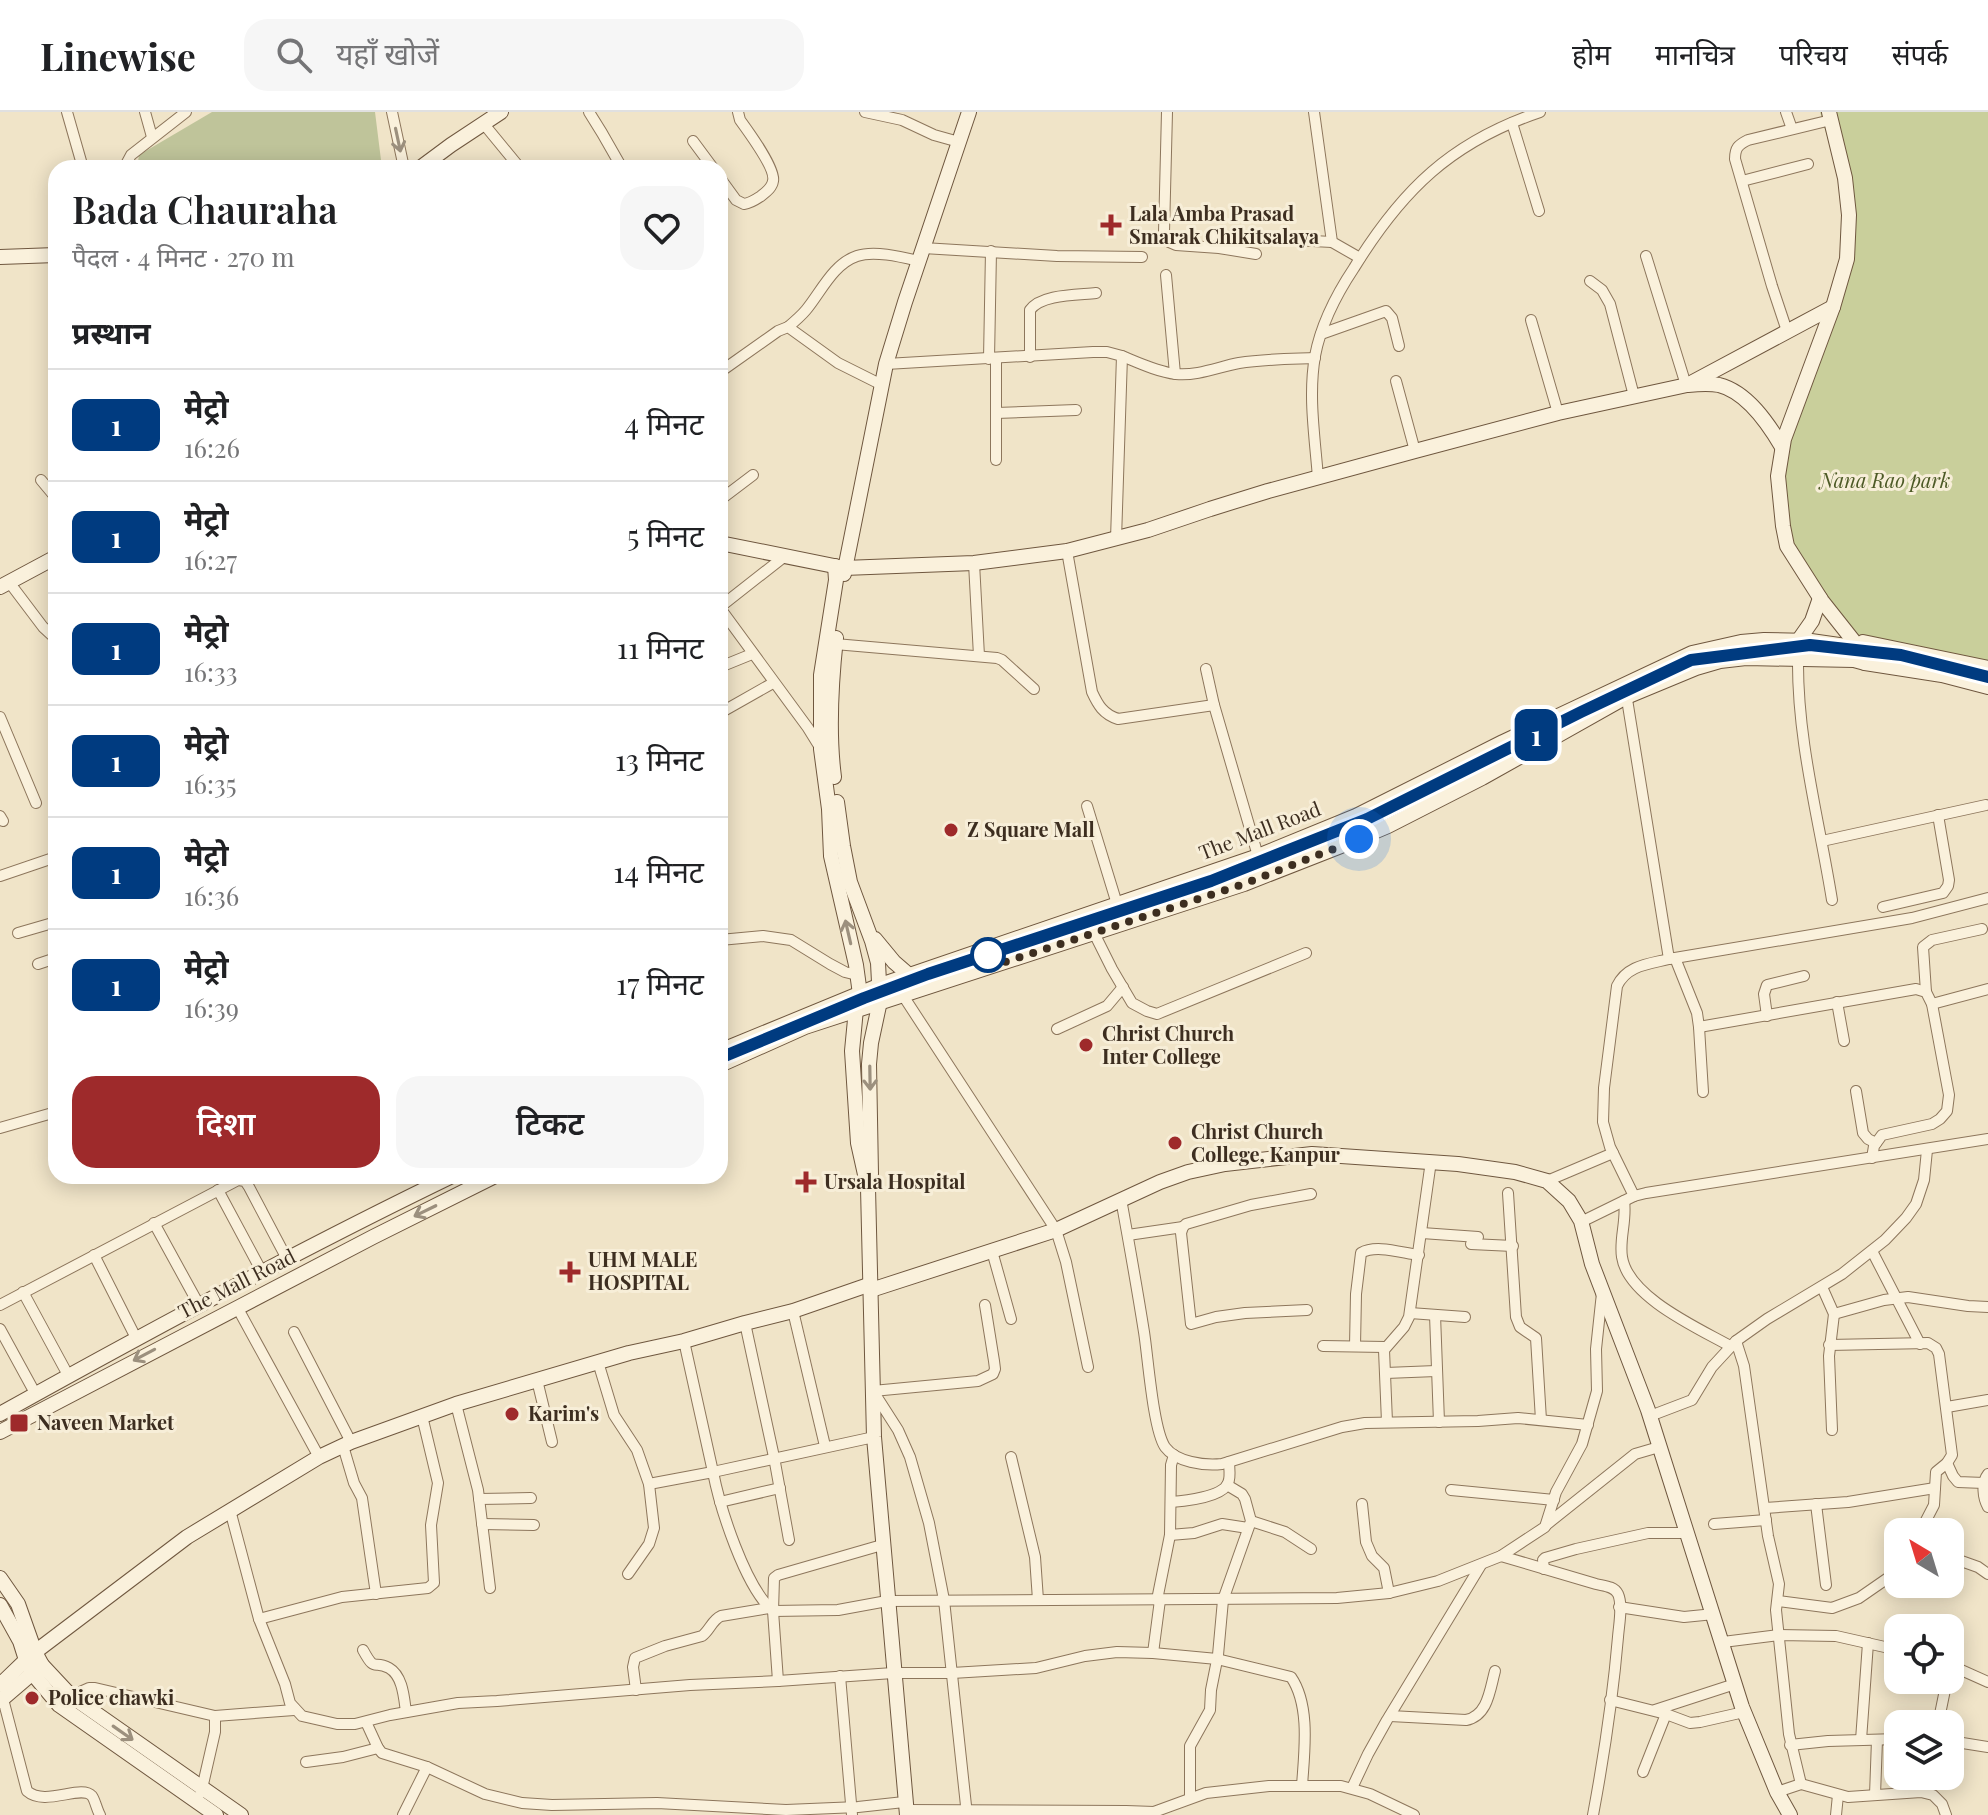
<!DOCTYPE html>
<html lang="hi">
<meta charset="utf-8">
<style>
:root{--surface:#fff;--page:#f6f6f6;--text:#202124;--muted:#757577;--line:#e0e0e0;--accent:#9e2a2b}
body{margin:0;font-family:"Playfair Display","Noto Sans Devanagari",serif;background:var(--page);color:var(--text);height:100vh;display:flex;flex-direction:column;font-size:30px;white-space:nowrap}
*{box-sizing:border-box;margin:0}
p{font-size:26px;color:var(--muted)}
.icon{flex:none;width:44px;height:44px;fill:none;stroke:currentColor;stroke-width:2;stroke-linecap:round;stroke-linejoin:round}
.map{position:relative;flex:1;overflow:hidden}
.panel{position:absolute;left:48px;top:48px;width:680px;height:1024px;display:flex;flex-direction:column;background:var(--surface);border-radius:24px;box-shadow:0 4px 20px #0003}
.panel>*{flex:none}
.badge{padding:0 16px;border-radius:12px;font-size:28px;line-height:52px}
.needle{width:52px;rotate:322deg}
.buttons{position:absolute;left:1884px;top:1406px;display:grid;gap:16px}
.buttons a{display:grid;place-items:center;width:80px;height:80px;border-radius:16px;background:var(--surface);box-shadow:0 4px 20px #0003;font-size:40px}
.you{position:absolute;width:40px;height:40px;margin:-20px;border:6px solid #fff;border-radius:50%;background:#1a73e8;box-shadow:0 0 0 12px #1a73e833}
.map>.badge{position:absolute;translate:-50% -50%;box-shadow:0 0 0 4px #fff}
h2{padding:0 24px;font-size:30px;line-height:72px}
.round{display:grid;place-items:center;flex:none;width:84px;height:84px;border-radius:24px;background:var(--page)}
.overview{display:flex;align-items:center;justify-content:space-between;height:136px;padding:0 24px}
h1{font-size:38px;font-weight:600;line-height:60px}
.button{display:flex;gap:16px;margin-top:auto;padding:16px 24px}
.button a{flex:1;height:92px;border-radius:24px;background:var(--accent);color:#fff;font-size:32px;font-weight:600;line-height:92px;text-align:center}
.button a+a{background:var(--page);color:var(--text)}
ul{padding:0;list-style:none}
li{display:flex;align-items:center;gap:24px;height:112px;padding:0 24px;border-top:2px solid var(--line)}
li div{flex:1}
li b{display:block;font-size:30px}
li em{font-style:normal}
li .badge{min-width:88px;font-weight:700;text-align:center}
header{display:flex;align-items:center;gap:48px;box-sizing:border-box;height:112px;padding:0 40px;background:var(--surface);border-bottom:2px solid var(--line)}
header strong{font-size:38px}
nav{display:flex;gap:44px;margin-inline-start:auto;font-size:28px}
.search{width:560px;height:72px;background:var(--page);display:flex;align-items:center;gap:20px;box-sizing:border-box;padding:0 28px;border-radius:24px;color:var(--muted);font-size:30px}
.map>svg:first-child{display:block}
.green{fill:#c9cf9b}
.cemetery{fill:#bfc49a}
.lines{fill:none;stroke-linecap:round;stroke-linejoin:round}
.street-casing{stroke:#8d765c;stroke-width:12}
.secondary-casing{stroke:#6f573f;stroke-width:16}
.street{stroke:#faf1dc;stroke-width:10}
.secondary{stroke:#faf1dc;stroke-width:14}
.oneway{stroke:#9c907e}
.line-casing{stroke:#fff;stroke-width:18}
.line{stroke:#003b80;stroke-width:12}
.walk{stroke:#3d2e20;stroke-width:8;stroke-dasharray:0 14.4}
.poi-dot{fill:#9e2a2b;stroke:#f7eed8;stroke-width:3}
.stop-dot{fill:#fff;stroke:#003b80;stroke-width:4}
.labels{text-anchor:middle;stroke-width:6;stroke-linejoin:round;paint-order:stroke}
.poi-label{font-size:20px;font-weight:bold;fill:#3d2e20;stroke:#f7eed8;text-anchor:start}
.park-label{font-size:20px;font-style:italic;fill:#4d5a26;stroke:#f7eed8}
.street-label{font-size:20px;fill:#3d2e20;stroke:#f7eed8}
</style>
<header>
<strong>Linewise</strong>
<div class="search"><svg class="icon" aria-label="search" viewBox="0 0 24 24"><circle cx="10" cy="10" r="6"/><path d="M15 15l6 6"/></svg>यहाँ खोजें</div>
<nav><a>होम</a><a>मानचित्र</a><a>परिचय</a><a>संपर्क</a></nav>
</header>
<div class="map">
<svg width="1988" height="1703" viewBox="0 0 1988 1703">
<rect width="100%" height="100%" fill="#f0e4c8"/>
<polygon class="green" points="1820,0 1988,0 1988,561 1859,528 1820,484 1785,421 1779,358 1845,158 1845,87"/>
<polygon class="cemetery" points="212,0 375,0 382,56 137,56 139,43"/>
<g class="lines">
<g class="street-casing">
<g id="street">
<polyline points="67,0 83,56"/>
<polyline points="145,0 152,25"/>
<polyline points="392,0 404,56"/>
<polyline points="589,0 602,21 622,56"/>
<polyline points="865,0 902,8 934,23 959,30"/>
<polyline points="1167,0 1164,120 1169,130 1176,133 1219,136 1256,142"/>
<polyline points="1314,0 1332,130 1360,146"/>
<polyline points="1786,0 1792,17"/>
<polyline points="483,11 520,56"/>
<polyline points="1512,11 1539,99"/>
<polyline points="693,29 713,56"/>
<polyline points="124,56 131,43 186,0"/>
<path d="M720,66L736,88L744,92C751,91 755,88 761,84C766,80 772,76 773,69C776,57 748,19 740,8L738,0"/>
<polyline points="1742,69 1808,52"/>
<polyline points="1215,124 1332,130"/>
<polyline points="923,136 1057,144 1142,145"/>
<polyline points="1646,144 1686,273"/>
<polyline points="1166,163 1175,262"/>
<polyline points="1590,169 1602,178 1610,192 1634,284"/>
<polyline points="1531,208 1558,301"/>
<path d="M788,215C794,210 801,204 806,198C821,180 833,152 857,144C874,138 902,145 919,149"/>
<path d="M1787,219L1772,174L1735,47C1735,36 1738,33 1748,28L1831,8"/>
<polyline points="1321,222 1386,199 1392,206 1399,234"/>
<path d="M1122,244C1139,251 1158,260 1176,262C1198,264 1218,255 1239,251C1264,247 1289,247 1315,246"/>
<path d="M1030,245V198C1041,182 1077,183 1096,181"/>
<polyline points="989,247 991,139"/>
<polyline points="886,252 1093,240 1107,240 1122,244 1116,427"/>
<polyline points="720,260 778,219 788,215 838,251 882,273"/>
<polyline points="1396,269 1415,339"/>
<polyline points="996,301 1076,298"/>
<polyline points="996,348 996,247"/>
<path d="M1318,366C1315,326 1308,284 1315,244C1321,212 1336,183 1354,156C1402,78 1451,30 1540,0"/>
<polyline points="41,368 56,386"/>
<polyline points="720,388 753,363"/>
<path d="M1067,439L1092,580C1098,593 1103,602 1118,607L1214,593"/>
<polyline points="974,451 979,544"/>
<polyline points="9,470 43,515 56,527"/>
<polyline points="720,495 785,444"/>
<polyline points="720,496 808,616 821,637"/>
<polyline points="835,532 997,546 1002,548 1034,577"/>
<path d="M1798,546C1797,628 1819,707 1832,788"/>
<polyline points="720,555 752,542"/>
<polyline points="1206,557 1214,593 1258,744"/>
<polyline points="1626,581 1669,847"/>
<polyline points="720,601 773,571"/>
<polyline points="0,605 36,691"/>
<polyline points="1087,694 1117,792"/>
<polyline points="0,704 3,709"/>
<polyline points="1822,729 1986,693"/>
<polyline points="0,764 56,745"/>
<polyline points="1883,795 1943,781 1948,774 1949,768 1938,703"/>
<polyline points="18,821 56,810"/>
<polyline points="1094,821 1112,857 1132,891 1147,899 1157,902 1306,841"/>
<polyline points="720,828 763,824 791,828 830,852 845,860 857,863"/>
<polyline points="1675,846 1697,901 1699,915 1703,980"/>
<polyline points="38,852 56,846"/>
<polyline points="1926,880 1923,835 1932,828 1982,817"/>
<polyline points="902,882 1056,1118 1066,1150 1088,1255"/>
<polyline points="1837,890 1844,929"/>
<polyline points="1932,892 1988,877"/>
<polyline points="1767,904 1764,882 1767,873 1804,864"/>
<polyline points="1699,915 1916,877 1926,880 1932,892 1949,983 1947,999 1940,1007 1932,1012 1882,1023 1874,1034 1872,1046"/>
<polyline points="1057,917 1107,894 1123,875"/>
<polyline points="1856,979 1863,1021 1868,1027 1876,1031"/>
<polyline points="0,1016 56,1000"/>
<polyline points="1547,1069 1613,1041"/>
<polyline points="218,1078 262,1160"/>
<polyline points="1508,1081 1516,1205 1520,1215 1536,1226 1541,1308"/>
<path d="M1634,1084L1610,1035L1603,1010L1604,976L1617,874C1627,853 1649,852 1669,847L1912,806L1988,786"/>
<path d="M1121,1087C1129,1131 1137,1176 1144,1220C1148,1245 1153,1317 1165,1335C1176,1350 1204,1354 1222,1352L1342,1315L1365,1311L1478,1309L1518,1306L1588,1313"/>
<path d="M1624,1089C1627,1108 1619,1127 1622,1145C1628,1185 1698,1216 1730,1234"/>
<polyline points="1581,1110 1634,1084 1646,1081 1988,1027"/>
<polyline points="154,1111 199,1193"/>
<polyline points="1422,1121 1478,1125"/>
<polyline points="1128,1123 1183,1115"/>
<polyline points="1471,1132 1513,1134"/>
<polyline points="992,1139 1011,1207"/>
<polyline points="1872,1139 1920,1232"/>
<polyline points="94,1143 136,1226"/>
<polyline points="1822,1175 1834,1202 1829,1244 1832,1318"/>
<polyline points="23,1180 68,1263"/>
<polyline points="0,1193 238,1068 245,1069 249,1075 287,1147"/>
<polyline points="237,1195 319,1345"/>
<polyline points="1307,1198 1245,1201 1216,1205 1191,1212 1181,1121 1183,1115 1186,1112 1251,1093 1311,1082"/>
<polyline points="793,1199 825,1334"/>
<polyline points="1410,1201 1465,1205"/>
<polyline points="1834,1202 1884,1188 1908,1185 1968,1194 1988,1195"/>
<polyline points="1435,1203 1439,1310"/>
<polyline points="745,1211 774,1345 789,1428"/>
<polyline points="0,1217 35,1281"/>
<polyline points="294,1220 351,1330"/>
<polyline points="684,1229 713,1360 874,1325"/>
<polyline points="1736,1229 1744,1254 1768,1424 1779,1472 1776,1498 1789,1622 1801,1672"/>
<polyline points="1829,1233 1928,1231 1936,1236 1939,1242 1952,1343 1947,1351 1936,1360 1934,1393 1920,1420"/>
<polyline points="1323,1234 1385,1235"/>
<path d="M1355,1234L1356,1182L1361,1141C1376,1132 1402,1141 1419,1143"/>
<polyline points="598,1250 614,1303 637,1338 649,1372 654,1416 649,1432 628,1462"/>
<polyline points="1386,1261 1436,1259"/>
<polyline points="537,1268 552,1330"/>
<polyline points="456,1292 478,1378 490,1476"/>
<polyline points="1947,1295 1988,1288"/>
<polyline points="1650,1304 1692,1288 1712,1255 1736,1229 1767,1207 1842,1162 1885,1128 1906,1106 1916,1092 1924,1068 1927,1038"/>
<polyline points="1387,1310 1384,1238 1404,1215 1409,1205 1431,1049"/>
<polyline points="343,1334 354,1371 362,1386 376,1482"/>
<polyline points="1011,1345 1035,1445 1038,1488"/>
<polyline points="1947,1351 1953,1364 1958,1370 1984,1371"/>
<path d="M1988,1362C1981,1371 1983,1386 1988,1395"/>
<path d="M649,1372L713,1360C720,1396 745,1475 773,1499L838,1498L887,1489L1337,1486L1389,1481L1438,1469L1501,1444L1545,1415L1556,1380L1582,1332L1597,1279L1596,1237L1602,1181"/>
<polyline points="1451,1378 1554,1388"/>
<polyline points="479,1387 531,1386"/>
<polyline points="720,1390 780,1376"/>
<path d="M1171,1390C1184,1389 1223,1385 1228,1371C1231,1365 1229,1356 1229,1350"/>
<polyline points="1362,1392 1366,1430 1372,1444 1384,1456 1389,1481"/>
<polyline points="1816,1392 1826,1473"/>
<polyline points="1765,1396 1848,1390 1935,1376"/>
<path d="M230,1398L259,1507L285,1572L290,1591L302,1604L337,1612H355L390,1603L458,1591L497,1589L690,1573L778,1569L893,1561H952L1036,1556L1085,1544L1117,1540L1153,1541L1217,1547L1291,1565C1311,1594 1304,1642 1302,1674"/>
<polyline points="1251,1409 1285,1420 1311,1437"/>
<polyline points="482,1412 534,1413"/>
<polyline points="1714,1412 1766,1408"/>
<polyline points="1546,1413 1635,1342 1659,1335"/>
<polyline points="1170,1423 1194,1421 1222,1412 1248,1416"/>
<path d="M1501,1444L1596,1472C1604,1474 1614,1474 1618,1482C1623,1493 1619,1512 1618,1525C1613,1584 1604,1644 1593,1703"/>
<polyline points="1950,1445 1978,1455 1988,1462"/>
<polyline points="1544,1457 1543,1448 1545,1446 1576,1437 1648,1421 1687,1421"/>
<polyline points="1157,1488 1170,1423 1171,1353 1174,1343"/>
<polyline points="1778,1489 1832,1496 1859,1486 1898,1459"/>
<polyline points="1619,1495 1684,1505 1714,1502"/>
<polyline points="259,1507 342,1485 428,1476 434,1471 431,1413 438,1371 422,1304"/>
<polyline points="1723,1530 1779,1523 1836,1524 1898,1538"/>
<path d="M363,1538C376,1562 373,1547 389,1556C403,1564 404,1586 406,1600"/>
<polyline points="1153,1541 1160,1488"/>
<polyline points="1950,1553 1988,1570"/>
<polyline points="840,1564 852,1703"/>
<polyline points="778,1569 773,1499 774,1466 778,1463 882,1433"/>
<path d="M636,1578L633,1555L635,1546L665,1534L702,1524C710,1518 712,1508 721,1504L769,1496"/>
<polyline points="71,1584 89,1576 95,1576 215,1604 294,1598"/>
<path d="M3,1587L27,1679C45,1695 81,1672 92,1684C95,1688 97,1698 100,1703"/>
<polyline points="1610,1588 1666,1602 1690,1611 1700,1610 1744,1600"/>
<polyline points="1655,1598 1735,1572"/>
<path d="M1390,1604L1466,1608C1488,1604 1490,1577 1495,1559"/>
<polyline points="366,1610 378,1636 382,1641 427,1655 485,1682 522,1691 552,1693 657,1691 786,1698 858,1695 904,1690"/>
<polyline points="1938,1612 1947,1568"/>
<polyline points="1861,1628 1868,1531"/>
<polyline points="1950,1629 1988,1635"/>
<polyline points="1790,1633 1828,1629 1898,1627"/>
<polyline points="306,1650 343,1645 378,1636"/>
<polyline points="1643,1660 1666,1602"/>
<polyline points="1352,1676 1368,1642 1387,1608 1481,1453"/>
<polyline points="1777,1680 1801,1672 1848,1685 1921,1680 1933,1683 1942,1692 1946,1703"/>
<polyline points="201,1681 215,1620 215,1604"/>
<polyline points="1875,1683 1877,1628"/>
<polyline points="1190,1686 1190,1634 1210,1598 1211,1578 1218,1543 1223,1488 1251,1409 1245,1387 1242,1382 1227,1373"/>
<polyline points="906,1698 1126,1699 1154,1700 1206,1681 1269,1674 1341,1674 1370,1682 1414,1703"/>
<polyline points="403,1703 427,1655"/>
<polyline points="967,1703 944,1488 929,1411 910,1345 898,1318 873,1279 978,1269 993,1262 995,1257 994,1249 985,1193"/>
<polyline points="1836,1703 1838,1683"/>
</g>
</g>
<g class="secondary-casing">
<g id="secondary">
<polyline points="1829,0 1845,66 1849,103 1847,147 1833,195 1784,327 1778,364 1783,414 1787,434 1822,489 1856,532"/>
<polyline points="420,56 451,33 501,0"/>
<polyline points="0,145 56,143"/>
<polyline points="1691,271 1833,195"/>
<path d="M720,431L844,456L974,451L1067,439L1148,418L1210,397L1268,379L1415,339L1558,301L1687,273C1698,272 1708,271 1719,273C1747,280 1768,311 1782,335"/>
<polyline points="835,454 836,468 821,563 821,637 829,697 831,744 856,853 860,882 856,897 852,939 858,1031 868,1076 874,1325 907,1703"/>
<polyline points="844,462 886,252 905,190 969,0"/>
<polyline points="0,475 56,445"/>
<polyline points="1798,529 1812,509 1820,486"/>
<polyline points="1863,530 1988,556"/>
<polyline points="1865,551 1942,563 1988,575"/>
<path d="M834,665C828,619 831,572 836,526"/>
<polyline points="837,690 843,734 850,770 872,829 878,851 880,889 871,931 869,952 871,1062"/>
<polyline points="875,827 894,850 909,863"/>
<polyline points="720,939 883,872 1258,744 1356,704 1503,630 1692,541 1741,530 1764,528 1811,529 1853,535"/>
<polyline points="720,953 805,915 1244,772 1341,734 1388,714 1482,666 1626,585 1696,556 1720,549 1746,546 1854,548 1865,551 1872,544 1872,537 1868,532"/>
<polyline points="871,1178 1056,1118 1160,1070 1188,1060 1225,1052 1312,1042 1458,1052 1515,1060 1547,1069 1569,1089 1581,1109 1592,1152 1648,1298 1742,1595 1777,1680 1790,1703"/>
<path d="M0,1302C149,1219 299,1138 452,1064"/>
<polyline points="0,1320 373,1125 495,1064"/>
<polyline points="0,1466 18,1492 35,1540 42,1553 0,1589"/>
<polyline points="0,1493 20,1529 26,1548 0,1573"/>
<polyline points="42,1553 71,1584 241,1703"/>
<polyline points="216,1703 59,1593 33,1562 26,1548 35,1540 187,1425 319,1345 351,1330 456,1292 629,1241 684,1229 745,1211 793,1199 871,1172"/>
</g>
</g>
<use href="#street" class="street"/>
<use href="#secondary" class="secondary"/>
</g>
<defs><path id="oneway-shaft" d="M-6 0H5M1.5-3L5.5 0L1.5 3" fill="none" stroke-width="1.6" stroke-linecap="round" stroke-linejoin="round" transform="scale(2)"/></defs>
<g class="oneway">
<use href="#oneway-shaft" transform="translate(398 28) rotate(78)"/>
<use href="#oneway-shaft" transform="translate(848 820) rotate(-103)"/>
<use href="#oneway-shaft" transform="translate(870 966) rotate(89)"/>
<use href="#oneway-shaft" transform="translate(425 1099) rotate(154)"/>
<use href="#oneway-shaft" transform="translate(144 1243) rotate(152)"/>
<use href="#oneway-shaft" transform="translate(123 1621) rotate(35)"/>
</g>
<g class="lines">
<g class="line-casing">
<polyline id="line" points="720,946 864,886 928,862 1211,769 1367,707 1581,600 1691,548 1810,533 1901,543 1988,565"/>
</g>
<use href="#line" class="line"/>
<polyline class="walk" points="988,843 990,855 1244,772 1359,727"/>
</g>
<g class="poi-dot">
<path d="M1107 101h8v8h8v8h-8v8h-8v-8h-8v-8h8z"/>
<circle cx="951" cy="718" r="8"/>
<circle cx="1086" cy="933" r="8"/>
<circle cx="1175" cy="1031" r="8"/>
<path d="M802 1058h8v8h8v8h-8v8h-8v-8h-8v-8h8z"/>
<path d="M566 1148h8v8h8v8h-8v8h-8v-8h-8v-8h8z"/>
<circle cx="512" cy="1302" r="8"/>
<rect x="9" y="1301" width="20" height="20" rx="4"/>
<circle cx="32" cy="1586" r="8"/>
</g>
<circle class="stop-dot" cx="988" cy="843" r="16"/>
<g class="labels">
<g class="poi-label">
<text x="1129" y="109">Lala Amba Prasad<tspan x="1129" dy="23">Smarak Chikitsalaya</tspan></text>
<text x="967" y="725">Z Square Mall</text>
<text x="1102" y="929">Christ Church<tspan x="1102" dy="23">Inter College</tspan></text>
<text x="1191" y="1027">Christ Church<tspan x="1191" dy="23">College, Kanpur</tspan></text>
<text x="824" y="1077">Ursala Hospital</text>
<text x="588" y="1155">UHM MALE<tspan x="588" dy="23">HOSPITAL</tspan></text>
<text x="528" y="1309">Karim's</text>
<text x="37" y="1318">Naveen Market</text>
<text x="48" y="1593">Police chawki</text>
</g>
<g class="park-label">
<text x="1885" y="376">Nana Rao park</text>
</g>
<g class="street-label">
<text transform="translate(1260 719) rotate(-21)" y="7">The Mall Road</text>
<text transform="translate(237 1172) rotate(-27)" y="7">The Mall Road</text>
</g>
</g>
</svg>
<div class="buttons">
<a><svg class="needle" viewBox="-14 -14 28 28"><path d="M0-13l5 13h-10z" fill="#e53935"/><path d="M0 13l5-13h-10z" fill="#757577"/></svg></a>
<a><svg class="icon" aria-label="locate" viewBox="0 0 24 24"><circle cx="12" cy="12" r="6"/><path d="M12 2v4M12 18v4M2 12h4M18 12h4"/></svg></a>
<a><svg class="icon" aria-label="layers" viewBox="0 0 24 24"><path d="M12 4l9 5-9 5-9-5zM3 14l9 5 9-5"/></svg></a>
</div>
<div class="you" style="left:1359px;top:727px"></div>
<b class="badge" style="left:1536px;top:623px;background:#003b80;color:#fff">1</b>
<section class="panel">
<div class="overview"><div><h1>Bada Chauraha</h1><p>पैदल · 4 मिनट · 270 m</p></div><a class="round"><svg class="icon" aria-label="heart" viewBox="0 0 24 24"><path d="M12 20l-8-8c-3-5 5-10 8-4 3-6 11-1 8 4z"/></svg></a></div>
<h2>प्रस्थान</h2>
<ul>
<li><span class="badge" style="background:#003b80;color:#fff">1</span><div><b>मेट्रो</b><p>16:26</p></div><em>4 मिनट</em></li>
<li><span class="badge" style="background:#003b80;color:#fff">1</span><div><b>मेट्रो</b><p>16:27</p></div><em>5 मिनट</em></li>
<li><span class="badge" style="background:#003b80;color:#fff">1</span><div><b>मेट्रो</b><p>16:33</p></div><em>11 मिनट</em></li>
<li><span class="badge" style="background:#003b80;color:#fff">1</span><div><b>मेट्रो</b><p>16:35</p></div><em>13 मिनट</em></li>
<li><span class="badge" style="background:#003b80;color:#fff">1</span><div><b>मेट्रो</b><p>16:36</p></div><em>14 मिनट</em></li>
<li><span class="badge" style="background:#003b80;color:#fff">1</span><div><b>मेट्रो</b><p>16:39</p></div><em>17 मिनट</em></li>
</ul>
<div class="button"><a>दिशा</a><a>टिकट</a></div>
</section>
</div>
